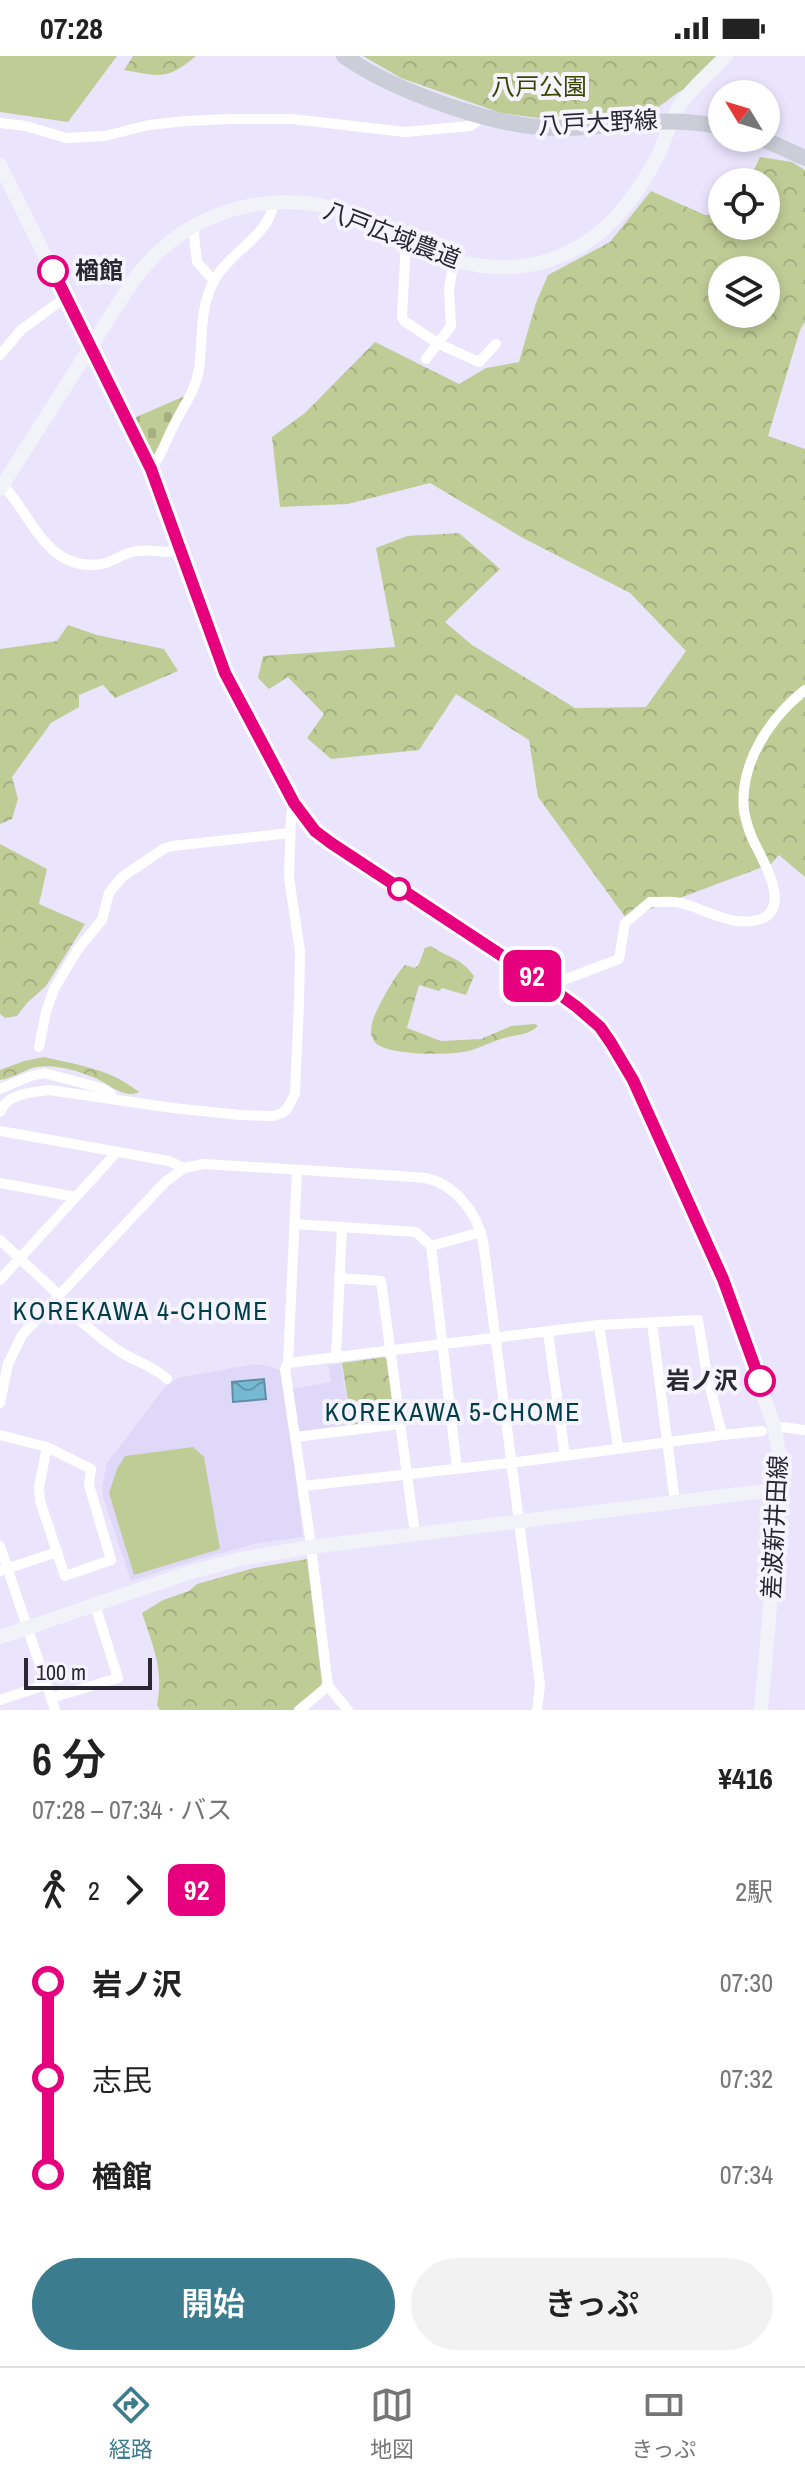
<!DOCTYPE html>
<html lang="ja">
<meta charset="utf-8">
<style>
:root{--surface:#fff;--page:#f2f2f2;--text:#222;--muted:#767676;--line:#e0e0e0;--accent:#3c7c8f}
body{margin:0;font-family:"Archivo Narrow","Noto Sans JP",sans-serif;background:var(--page);color:var(--text);height:100vh;display:flex;flex-direction:column;font-size:30px;white-space:nowrap}
*{box-sizing:border-box;margin:0}
p{font-size:26px;color:var(--muted)}
.icon{flex:none;width:44px;height:44px;fill:none;stroke:currentColor;stroke-width:2;stroke-linecap:round;stroke-linejoin:round}
.map{position:relative;height:1654px;overflow:hidden}
.sheet{display:flex;flex-direction:column;background:var(--surface);flex:1}
.sheet>*{flex:none}
.badge{padding:0 16px;border-radius:12px;font-size:28px;line-height:52px}
.needle{width:52px;rotate:308deg}
.tools{position:absolute;left:708px;top:24px;display:grid;gap:16px}
.tools a{display:grid;place-items:center;width:72px;height:72px;border-radius:50%;background:var(--surface);box-shadow:0 4px 12px #0003;font-size:40px}
.scale{position:absolute;left:24px;bottom:20px;width:128px;box-sizing:border-box;padding-left:8px;border:4px solid #292731;border-top:0;font-size:22px;line-height:28px;white-space:nowrap;color:#292731;-webkit-text-stroke:6px #f6f4fe;paint-order:stroke}
.map>.badge{position:absolute;translate:-50% -50%;box-shadow:0 0 0 4px #fff}
.legs{display:flex;align-items:center;gap:12px;height:88px;padding:0 32px;font-size:26px}
.legs p{margin-inline-start:auto}
.overview{display:flex;align-items:center;justify-content:space-between;height:136px;padding:0 32px}
h1{font-size:44px;font-weight:600;line-height:60px}
.action{display:flex;gap:16px;margin-top:auto;padding:16px 32px}
.action a{flex:1;height:92px;border-radius:48px;background:var(--accent);color:#fff;font-size:32px;font-weight:600;line-height:92px;text-align:center}
.action a+a{background:var(--page);color:var(--text)}
ul{padding:0 32px;list-style:none}
li{display:flex;align-items:center;gap:28px;height:96px;font-size:30px}
li i{display:grid;place-items:center;width:12px;height:100%;margin:0 10px;background:currentColor}
li i::after{content:'';width:20px;height:20px;margin:-10px;border:6px solid;border-radius:50%;background:var(--surface)}
li p{margin-inline-start:auto}
li:first-child i{background:linear-gradient(#0000 50%,currentColor 0)}
li:last-child i{background:linear-gradient(currentColor 50%,#0000 0)}
.status{display:flex;justify-content:space-between;align-items:center;height:56px;padding:0 40px;background:var(--surface);direction:ltr}
.status svg{height:22px;fill:currentColor}
.tab-bar{display:flex;justify-content:space-around;align-items:center;height:112px;border-top:2px solid var(--line);background:var(--surface);font-size:22px;color:var(--muted)}
.tab-bar a{display:grid;justify-items:center;gap:4px}
.tab-bar .current{color:var(--accent)}
.map>svg:first-child{display:block}
.built{fill:#dfd8f8}
.forest{fill:url(#forest-crowns);fill-rule:evenodd}
.cemetery{fill:url(#cemetery-stones)}
.pitch{fill:#c0cc96}
.water{fill:url(#water-waves);stroke:#5f8da2;stroke-width:2}
.lines{fill:none;stroke-linecap:round;stroke-linejoin:round}
.street{stroke:#fff;stroke-width:10}
.secondary{stroke:#f2f2f9;stroke-width:14}
.primary{stroke:#cbcdd8;stroke-width:16}
.line-1-casing{stroke:#fff;stroke-width:18}
.line-1{stroke:#e6007e;stroke-width:12}
.stop-1-dot{fill:#fff;stroke:#e6007e;stroke-width:4}
.labels{text-anchor:middle;stroke-width:8;stroke-linejoin:round;paint-order:stroke}
.park-label{font-size:24px;fill:#3b4500;stroke:#f6f4fe}
.street-label{font-size:24px;fill:#292731;stroke:#f6f4fe}
.stop-label{font-size:24px;font-weight:bold;fill:#292731;stroke:#f6f4fe;text-anchor:start}
.neighbourhood-label{font-size:26px;letter-spacing:2px;fill:#013d4b;stroke:#f6f4fe}
</style>
<div class="status"><b>07:28</b><svg viewBox="0 0 49 12"><path d="M0 12V9h3v3zM5 12V6h3v6zM10 12V3h3v9zM15 12V0h3v12zM26 1h20v11H26zM47 4h2v5h-2z"/></svg></div>
<div class="map">
<svg width="805" height="1654" viewBox="0 0 805 1654">
<defs>
<pattern id="forest-crowns" width="20" height="18" patternUnits="userSpaceOnUse" patternTransform="scale(2)"><rect width="20" height="18" fill="#c0cc96"/><path d="M2 6a3 3 0 1 1 6 0M12 15a3 3 0 1 1 6 0" fill="none" stroke="#a5af82"/></pattern>
<pattern id="cemetery-stones" width="16" height="16" patternUnits="userSpaceOnUse" patternTransform="scale(2)"><rect width="16" height="16" fill="#c0cc96"/><path d="M2 7V4a2 2 0 0 1 4 0v3zM10 15v-3a2 2 0 0 1 4 0v3z" fill="#a5af82"/></pattern>
<pattern id="water-waves" width="16" height="10" patternUnits="userSpaceOnUse" patternTransform="scale(2)"><rect width="16" height="10" fill="#76b9d3"/><path d="M0 5q4-4 8 0t8 0" fill="none" stroke="#6196ac"/></pattern>
</defs>
<rect width="100%" height="100%" fill="#eae5fd"/>
<g class="built">
<polygon points="341,1307 351,1369 297,1377 292,1333 331,1326 328,1309"/>
<polygon points="254,1308 269,1310 284,1316 303,1481 259,1487 199,1503 131,1525 103,1441 102,1430 107,1407 164,1332 178,1322"/>
</g>
<g class="forest">
<path d="M133,0H196C167,25 159,20 124,14Z"/>
<path d="M363,0H717L689,32C679,33 666,47 655,53L538,62L501,57L401,22Z"/>
<path d="M760,101L792,106L805,114V266L800,274L768,380L805,393V821L779,799L771,808L626,862L538,741L529,684L456,638L419,694L331,703L307,682L324,658L288,621L269,633L258,622L263,600L395,591L376,492L407,480L459,477L500,513L445,566L472,589L575,652L646,651L686,595L630,537L523,482L430,427L348,448L280,451L272,381L305,357L375,286L459,328L486,312L519,306L536,247L548,219L610,186L651,135L705,159L722,158V170H766V126H748ZM722,214H766V258H722Z"/>
<polygon points="68,569 97,579 164,593 178,615 115,642 103,629 79,639 79,651 51,667 12,721 18,743 12,763 0,768 0,593 57,585"/>
<polygon points="0,788 47,813 39,848 85,868 46,930 27,947 17,960 5,962 0,958"/>
<path d="M431,890C450,903 460,901 474,920L466,939L442,932L439,935L419,929L407,972L441,985L481,983L511,970L535,968L538,970C529,979 515,979 504,982C490,986 477,994 463,996C446,999 383,1000 374,985C367,974 374,960 379,950C387,935 394,921 405,909L415,912L419,908L425,892Z"/>
<path d="M44,1001C78,1009 111,1013 139,1036C124,1044 107,1026 93,1021C75,1014 55,1008 36,1011C24,1014 13,1022 0,1024V1014L24,1005Z"/>
<polygon points="384,1301 388,1303 396,1360 392,1365 352,1370 342,1307"/>
<path d="M307,1503L322,1626L320,1631L293,1654H160L157,1649C164,1614 153,1590 142,1557L163,1544L189,1535L197,1528L254,1512Z"/>
</g>
<polygon class="cemetery" points="187,339 154,400 134,362"/>
<g class="pitch">
<polygon points="0,0 117,0 68,66 0,56"/>
<polygon points="193,1391 204,1401 220,1493 134,1519 109,1437 117,1413 125,1400"/>
</g>
<polygon class="water" points="264,1323 266,1343 233,1346 232,1326"/>
<g class="lines">
<g class="street">
<polyline points="0,67 26,70 66,82 105,80 149,69 186,65 230,63 292,63 405,76 470,70 476,66 480,59"/>
<polyline points="193,170 197,206 214,225"/>
<polyline points="406,185 402,261 404,265 439,288 479,306 496,288"/>
<polyline points="0,299 21,274 66,241"/>
<polyline points="426,303 451,270 449,233 454,205"/>
<path d="M151,413C162,399 166,384 174,369C183,350 196,334 199,313C203,283 199,251 215,223C229,197 272,177 273,147"/>
<path d="M0,426C32,457 45,517 102,508C114,506 124,496 137,495C152,493 166,498 181,495"/>
<path d="M548,930L619,903L625,867L650,846C660,846 671,845 681,847C705,853 732,871 758,864C794,854 762,803 753,784C749,775 746,765 744,755C739,707 770,662 805,634"/>
<polyline points="39,991 46,956 54,933 78,893 102,864 109,837 122,821 165,792 173,790 290,777"/>
<polyline points="0,1033 31,1020 44,1017 101,1032 111,1038 113,1043"/>
<path d="M0,1056C7,1038 31,1036 49,1034L173,1052L240,1059L273,1060L282,1057L287,1053L295,1038L299,948L300,895L289,822L291,759L294,747"/>
<polyline points="0,1075 169,1105 184,1112"/>
<polyline points="297,1115 288,1307 285,1313 310,1482 328,1630 348,1654"/>
<polyline points="0,1127 76,1141"/>
<polyline points="295,1168 416,1176 431,1190 457,1412"/>
<polyline points="0,1184 59,1239"/>
<polyline points="431,1190 481,1176"/>
<polyline points="339,1222 381,1225 415,1478"/>
<polyline points="0,1224 116,1097"/>
<path d="M56,1243C76,1261 96,1280 119,1295C134,1305 154,1310 167,1323"/>
<polyline points="652,1267 675,1446"/>
<polyline points="599,1269 618,1391"/>
<polyline points="548,1276 565,1400"/>
<polyline points="336,1302 342,1171"/>
<polyline points="288,1307 599,1269 698,1264 707,1319 722,1379 762,1375"/>
<path d="M0,1347L8,1308L22,1279L165,1126L184,1112L204,1108L399,1120C408,1121 417,1121 425,1122C455,1128 477,1157 483,1185L540,1629L537,1654"/>
<polyline points="774,1370 805,1374"/>
<polyline points="0,1379 47,1391 91,1413 89,1429 111,1504 65,1520 40,1445 39,1431 47,1391"/>
<polyline points="295,1381 399,1368"/>
<polyline points="303,1430 518,1406 722,1379"/>
<polyline points="0,1490 55,1654"/>
<polyline points="0,1515 57,1496"/>
<polyline points="51,1642 118,1622 95,1549"/>
<polyline points="0,1644 45,1629"/>
<polyline points="299,1654 328,1630"/>
</g>
<g class="secondary">
<polyline points="0,109 151,413 225,617 303,760 315,775 359,806 577,951 600,971 611,987 633,1024 723,1223 774,1370 782,1413 761,1654"/>
<path d="M0,433L134,223C143,213 152,201 163,192C214,147 288,134 351,158C372,166 391,178 411,188C468,215 529,223 585,187C616,168 642,131 658,99C666,83 670,64 680,49C692,31 711,16 726,0"/>
<polyline points="0,1581 188,1517 240,1503 311,1491 781,1433"/>
</g>
<g class="primary">
<path d="M344,0C393,35 497,72 557,72C614,72 664,58 722,71"/>
<polyline points="761,82 805,102"/>
</g>
</g>
<g class="lines">
<g class="line-1-casing">
<polyline id="line-1" points="53,215 151,413 225,617 294,747 315,775 331,787 548,930 577,951 600,971 611,987 633,1024 723,1223 760,1325"/>
</g>
<use href="#line-1" class="line-1"/>
</g>
<g class="stop-1-dot">
<circle cx="53" cy="215" r="14"/>
<circle cx="399" cy="833" r="10"/>
<circle cx="760" cy="1325" r="14"/>
</g>
<g class="labels">
<g class="park-label">
<text x="539" y="39">八戸公園</text>
</g>
<g class="street-label">
<text transform="translate(598 67) rotate(-3)" y="8">八戸大野線</text>
<text transform="translate(392 179) rotate(21)" y="8">八戸広域農道</text>
<text transform="translate(775 1471) rotate(-87)" y="8">差波新井田線</text>
</g>
<g class="stop-label">
<text x="75" y="223">楢館</text>
<text x="738" y="1333" text-anchor="end">岩ノ沢</text>
</g>
<g class="neighbourhood-label">
<text x="141" y="1264">KOREKAWA 4-CHOME</text>
<text x="453" y="1365">KOREKAWA 5-CHOME</text>
</g>
</g>
</svg>
<div class="tools">
<a><svg class="needle" viewBox="-14 -14 28 28"><path d="M0-13l5 13h-10z" fill="#e53935"/><path d="M0 13l5-13h-10z" fill="#767676"/></svg></a>
<a><svg class="icon" aria-label="locate" viewBox="0 0 24 24"><circle cx="12" cy="12" r="6"/><path d="M12 2v4M12 18v4M2 12h4M18 12h4"/></svg></a>
<a><svg class="icon" aria-label="layers" viewBox="0 0 24 24"><path d="M12 4l9 5-9 5-9-5zM3 14l9 5 9-5"/></svg></a>
</div>
<div class="scale">100 m</div>
<b class="badge" style="left:532px;top:920px;background:#e6007e;color:#fff">92</b>
</div>
<section class="sheet">
<div class="overview"><div><h1>6 分</h1><p>07:28 – 07:34 · バス</p></div><b>¥416</b></div>
<div class="legs"><svg class="icon" aria-label="walk" viewBox="0 0 24 24"><circle cx="13" cy="4" r="2"/><path d="M13 8l-2 6 4 7M11 14l-3 7M7 12l3-4h3l4 4"/></svg>2<svg class="icon" aria-label="forward" viewBox="0 0 24 24"><path d="M9 5l7 7-7 7"/></svg><b class="badge" style="background:#e6007e;color:#fff">92</b><p>2駅</p></div>
<ul>
<li><i style="color:#e6007e"></i><b>岩ノ沢</b><p>07:30</p></li>
<li><i style="color:#e6007e"></i><span>志民</span><p>07:32</p></li>
<li><i style="color:#e6007e"></i><b>楢館</b><p>07:34</p></li>
</ul>
<div class="action"><a>開始</a><a>きっぷ</a></div>
</section>
<nav class="tab-bar">
<a class="current"><svg class="icon" aria-label="directions" viewBox="0 0 24 24"><path d="M12 3l9 9-9 9-9-9zM9 14v-3h6M13 9l2 2-2 2"/></svg>経路</a>
<a><svg class="icon" aria-label="map" viewBox="0 0 24 24"><path d="M3 6l6-2 6 2 6-2v14l-6 2-6-2-6 2zM9 4v14M15 6v14"/></svg>地図</a>
<a><svg class="icon" aria-label="tickets" viewBox="0 0 24 24"><path d="M3 7h18v10H3zM15 7v10"/></svg>きっぷ</a>
</nav>
